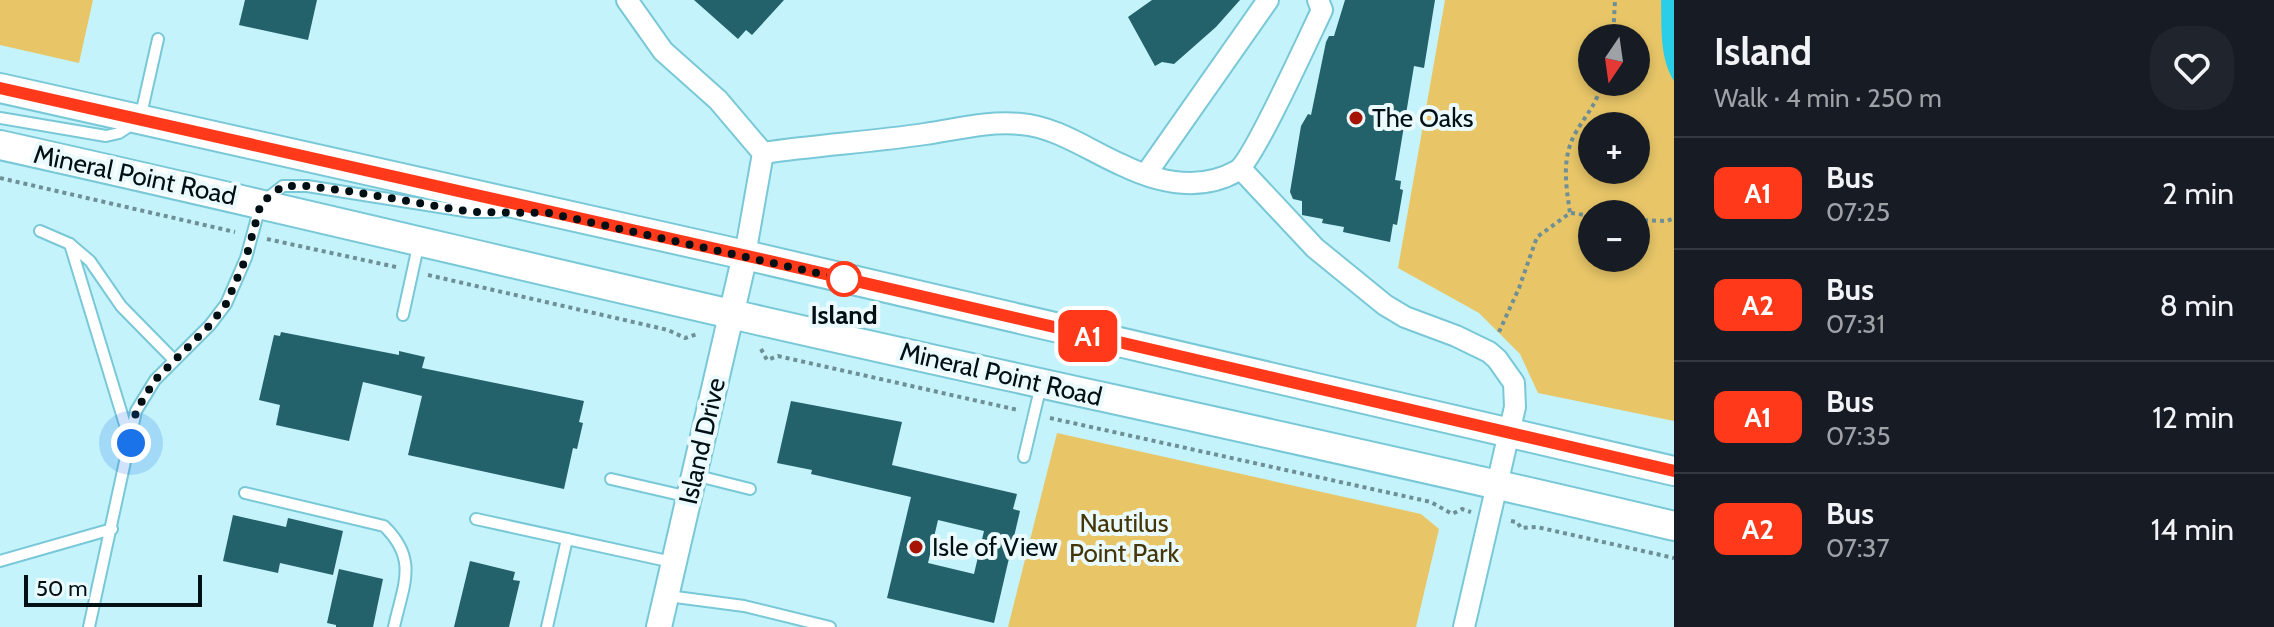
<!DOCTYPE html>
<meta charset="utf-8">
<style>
:root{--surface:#171b24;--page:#20242c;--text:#f1f3f6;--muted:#9ea1a6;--line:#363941}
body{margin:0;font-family:Cabin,sans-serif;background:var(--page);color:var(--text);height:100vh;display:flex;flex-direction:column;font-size:30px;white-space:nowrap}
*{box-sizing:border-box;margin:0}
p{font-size:26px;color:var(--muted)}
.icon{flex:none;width:44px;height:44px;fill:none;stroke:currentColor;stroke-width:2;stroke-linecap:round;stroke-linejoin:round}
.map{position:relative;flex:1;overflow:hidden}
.details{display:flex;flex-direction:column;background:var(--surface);width:600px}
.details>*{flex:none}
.badge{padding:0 16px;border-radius:12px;font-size:28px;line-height:52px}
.needle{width:52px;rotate:193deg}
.buttons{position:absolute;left:1578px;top:24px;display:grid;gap:16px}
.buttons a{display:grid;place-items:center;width:72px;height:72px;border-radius:50%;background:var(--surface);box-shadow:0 4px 12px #0003;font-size:40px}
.scale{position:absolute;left:24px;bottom:20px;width:178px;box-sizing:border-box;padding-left:8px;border:4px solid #001014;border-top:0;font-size:22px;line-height:28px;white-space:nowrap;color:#001014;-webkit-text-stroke:6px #ebfafc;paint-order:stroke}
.you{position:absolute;width:40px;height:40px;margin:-20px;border:6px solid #fff;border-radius:50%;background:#1a73e8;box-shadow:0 0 0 12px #1a73e833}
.map>.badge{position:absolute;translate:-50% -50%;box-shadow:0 0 0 4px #fff}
.round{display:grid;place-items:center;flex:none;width:84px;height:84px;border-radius:32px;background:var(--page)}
.headline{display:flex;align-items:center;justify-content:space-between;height:136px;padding:0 40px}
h1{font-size:38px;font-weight:800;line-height:60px}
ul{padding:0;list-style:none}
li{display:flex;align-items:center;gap:24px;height:112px;padding:0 40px;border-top:2px solid var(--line)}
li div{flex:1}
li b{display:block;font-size:30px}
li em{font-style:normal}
li .badge{min-width:88px;font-weight:700;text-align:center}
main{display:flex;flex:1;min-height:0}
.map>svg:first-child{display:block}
.green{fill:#e8c668;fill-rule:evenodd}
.water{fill:#2acfe7}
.building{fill:#23616b;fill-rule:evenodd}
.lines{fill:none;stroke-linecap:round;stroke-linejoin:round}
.service-casing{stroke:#79c8d7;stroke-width:14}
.minor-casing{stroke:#79c8d7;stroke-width:24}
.tertiary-casing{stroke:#79c8d7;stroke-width:28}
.secondary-casing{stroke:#79c8d7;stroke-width:32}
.path{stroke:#6e8f95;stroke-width:4;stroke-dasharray:4 4;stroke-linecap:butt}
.service{stroke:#fff;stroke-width:10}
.minor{stroke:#fff;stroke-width:20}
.tertiary{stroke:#fff;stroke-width:24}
.secondary{stroke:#fff;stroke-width:28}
.line-casing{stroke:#fff;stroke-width:18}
.line{stroke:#ff391a;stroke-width:12}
.walk{stroke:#001014;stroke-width:8;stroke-dasharray:0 14.4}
.poi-dot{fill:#a61405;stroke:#ebfafc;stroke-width:3}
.stop-dot{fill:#fff;stroke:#ff391a;stroke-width:4}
.labels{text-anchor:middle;stroke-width:8;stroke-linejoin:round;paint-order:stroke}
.poi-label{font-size:26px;fill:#001014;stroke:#ebfafc;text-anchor:start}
.street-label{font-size:26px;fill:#001014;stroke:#ebfafc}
.stop-label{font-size:26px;font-weight:bold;fill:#001014;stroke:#ebfafc}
.park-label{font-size:26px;fill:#443608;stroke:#ebfafc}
</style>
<main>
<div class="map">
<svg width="1674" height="627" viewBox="0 0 1674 627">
<rect width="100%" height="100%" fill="#c5f3fb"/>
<g class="green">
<polygon points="0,0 93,0 79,63 0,45"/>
<path d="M1445,0H1674V421L1538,393L1520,354L1479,313L1398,268ZM1592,38H1636V82H1592ZM1592,126H1636V170H1592ZM1592,214H1636V258H1592Z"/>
<polygon points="1057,433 1421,514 1439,529 1416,627 1008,627"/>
</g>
<path class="water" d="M1661,0H1674V81C1659,57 1662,27 1661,0Z"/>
<g class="building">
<polygon points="245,0 317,0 308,40 239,25"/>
<polygon points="694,0 784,0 752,35 746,30 738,39"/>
<polygon points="1152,0 1240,0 1216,27 1174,64 1162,62 1155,66 1128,17"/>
<polygon points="1345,0 1435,0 1424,68 1414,66 1395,180 1401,181 1400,189 1403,190 1397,225 1393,224 1390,242 1343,232 1344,227 1322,223 1323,219 1302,215 1302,201 1293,199 1290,192 1301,126 1308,114 1311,115 1326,42 1329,36 1334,36"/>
<polygon points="281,332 399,355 399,351 425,357 422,368 584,401 579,422 583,423 577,449 573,448 564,489 408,455 422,396 363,382 349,441 276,425 280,405 259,400 274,335 280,336"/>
<path d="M791,401L902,422L892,465L1017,494L1013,509L1020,511L994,623L887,598L911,497L811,474L812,470L777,463ZM938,520L984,531L974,574L928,563Z"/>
<polygon points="233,515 286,527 288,518 343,531 333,575 280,563 278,573 223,561"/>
<polygon points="470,561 515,572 513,580 520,581 509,627 454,627"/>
<polygon points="339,569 383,579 373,627 336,627 336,625 327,623"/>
</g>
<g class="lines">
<g class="service-casing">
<g id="service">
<polyline points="0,118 106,136 119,133 140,119 158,39"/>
<polyline points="40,231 70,244 90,261 121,306 174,360"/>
<polyline points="70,244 130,441"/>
<polyline points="403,315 419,242"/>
<polyline points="1024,457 1041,385"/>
<polyline points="694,475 750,489"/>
<polyline points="611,479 689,497"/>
<path d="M245,493L384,526C419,560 403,585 394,627"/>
<polyline points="476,519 672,562"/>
<polyline points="0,561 112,529"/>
<polyline points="668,596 744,606 830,627"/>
<polyline points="89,627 136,411 155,380 210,325 226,304 246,258 261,203 283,186 307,186 471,212 499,212"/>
<polyline points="547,627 567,539"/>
</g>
</g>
<g class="minor-casing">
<g id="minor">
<polyline points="627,0 663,51 718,100 763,153 745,255"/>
<path d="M763,153C817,145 871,142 925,134C959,129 987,121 1021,124C1057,127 1090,151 1122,165C1159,183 1200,192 1237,171C1253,161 1310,35 1322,10L1318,0"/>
<polyline points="1241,169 1315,248 1385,305 1405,317 1456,336 1489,352 1497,359 1514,383 1515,407 1464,627"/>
<polyline points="1146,174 1268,0"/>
</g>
</g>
<g class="tertiary-casing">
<polyline id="tertiary" points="659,627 745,255"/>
</g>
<g class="secondary-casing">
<g id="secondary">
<polyline points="0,88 745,255 1674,471"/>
<path d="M0,145C244,199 487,258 731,314C1045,386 1361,451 1674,526"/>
</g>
</g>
<g class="path">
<polyline points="1613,38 1615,0"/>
<polyline points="0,178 235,232"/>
<polyline points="1571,213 1592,216"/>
<polyline points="1636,220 1667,221 1674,218"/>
<polyline points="267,239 396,267"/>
<polyline points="428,275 668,330 685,338 697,334"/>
<path d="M1499,332L1519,288L1537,237L1570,213C1566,185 1561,158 1576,132C1587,113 1597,104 1602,82"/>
<polyline points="761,349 767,360 778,356 1018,410"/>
<polyline points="1050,418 1431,502 1452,514 1462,509 1471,512"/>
<polyline points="1511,521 1517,522 1521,528 1537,527 1674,558"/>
</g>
<use href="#service" class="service"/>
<use href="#minor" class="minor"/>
<use href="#tertiary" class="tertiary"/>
<use href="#secondary" class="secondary"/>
</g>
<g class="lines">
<g class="line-casing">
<polyline id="line" points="0,88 761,259 1674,471"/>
</g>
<use href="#line" class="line"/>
<polyline class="walk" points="131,443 136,411 155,380 210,325 226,304 246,258 261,203 283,186 307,186 355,192 471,212 549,213 844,279"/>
</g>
<g class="poi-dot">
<circle cx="1356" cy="118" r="8"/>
<circle cx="916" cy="547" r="8"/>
</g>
<circle class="stop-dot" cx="844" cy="279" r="16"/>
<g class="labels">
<g class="poi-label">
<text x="1372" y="127">The Oaks</text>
<text x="932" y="556">Isle of View</text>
</g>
<g class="street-label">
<text transform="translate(135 175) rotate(12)" y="9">Mineral Point Road</text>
<text transform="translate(1001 374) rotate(13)" y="9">Mineral Point Road</text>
<text transform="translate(702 441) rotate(-77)" y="9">Island Drive</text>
</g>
<g class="stop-label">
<text x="844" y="324">Island</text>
</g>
<g class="park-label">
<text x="1124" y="532">Nautilus<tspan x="1124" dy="30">Point Park</tspan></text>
</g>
</g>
</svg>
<div class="buttons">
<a><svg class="needle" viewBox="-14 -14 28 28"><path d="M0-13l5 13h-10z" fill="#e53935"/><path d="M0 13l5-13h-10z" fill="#9ea1a6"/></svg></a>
<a>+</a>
<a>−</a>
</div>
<div class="scale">50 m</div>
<div class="you" style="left:131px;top:443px"></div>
<b class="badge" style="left:1088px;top:336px;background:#ff391a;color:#fff">A1</b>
</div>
<section class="details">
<div class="headline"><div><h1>Island</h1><p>Walk · 4 min · 250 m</p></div><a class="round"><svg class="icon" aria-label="heart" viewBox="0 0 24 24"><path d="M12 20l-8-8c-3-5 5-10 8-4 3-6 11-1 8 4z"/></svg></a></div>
<ul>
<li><span class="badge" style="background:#ff391a;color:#fff">A1</span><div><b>Bus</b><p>07:25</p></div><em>2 min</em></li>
<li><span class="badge" style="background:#ff391a;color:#fff">A2</span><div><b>Bus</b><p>07:31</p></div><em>8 min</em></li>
<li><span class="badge" style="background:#ff391a;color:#fff">A1</span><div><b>Bus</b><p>07:35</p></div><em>12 min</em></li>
<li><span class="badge" style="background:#ff391a;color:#fff">A2</span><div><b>Bus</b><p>07:37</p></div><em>14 min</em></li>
</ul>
</section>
</main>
